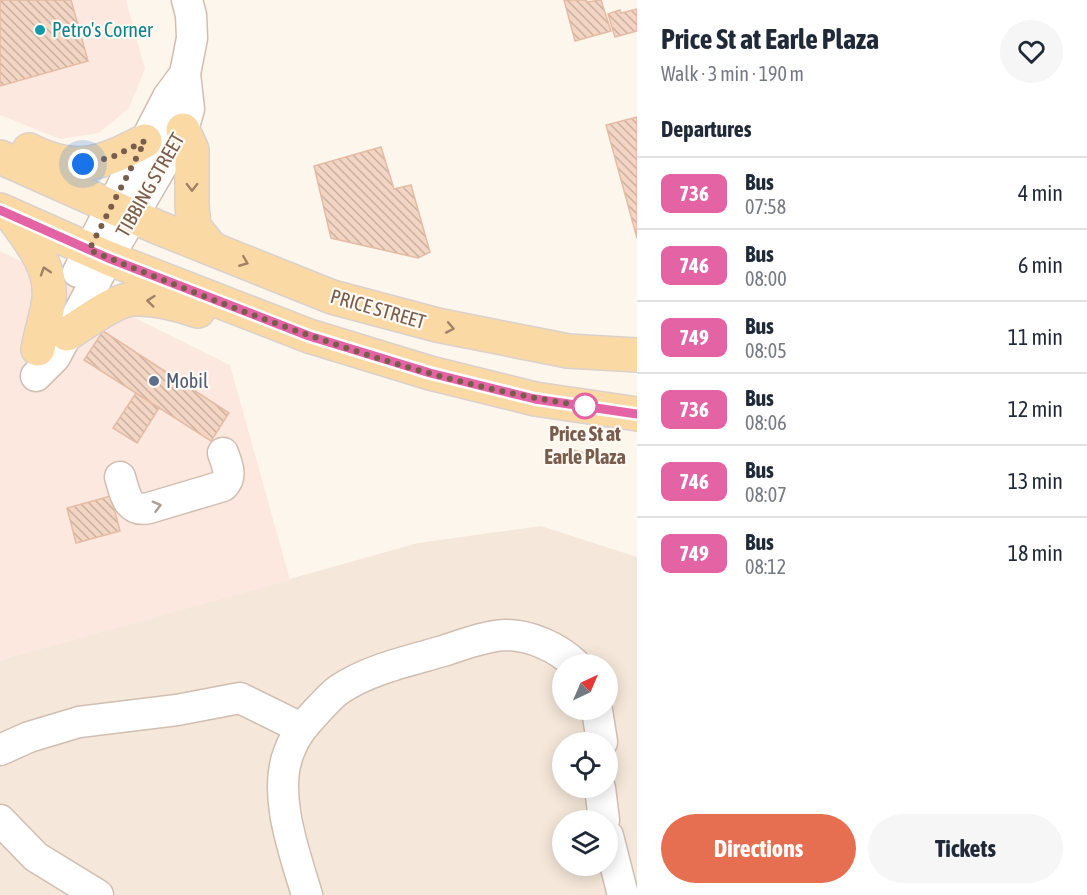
<!DOCTYPE html>
<meta charset="utf-8">
<style>
:root{--surface:#fff;--page:#f6f6f7;--text:#1f2937;--muted:#747a83;--line:#e0e1e3;--accent:#e76f51}
body{margin:0;font-family:"Asap Condensed",sans-serif;background:var(--page);color:var(--text);height:100vh;display:flex;flex-direction:column;font-size:22px;white-space:nowrap}
*{box-sizing:border-box;margin:0}
p{font-size:20px;color:var(--muted)}
.icon{flex:none;width:33px;height:33px;fill:none;stroke:currentColor;stroke-width:2;stroke-linecap:round;stroke-linejoin:round}
.map{position:relative;flex:1;overflow:hidden}
.details{display:flex;flex-direction:column;background:var(--surface);width:450px}
.details>*{flex:none}
.badge{padding:0 12px;border-radius:9px;font-size:21px;line-height:39px}
.needle{width:39px;rotate:44deg}
.fabs{position:absolute;left:552px;top:654px;display:grid;gap:12px}
.fabs a{display:grid;place-items:center;width:66px;height:66px;border-radius:50%;background:var(--surface);box-shadow:0 3px 15px #0003;font-size:30px}
.you{position:absolute;width:30px;height:30px;margin:-15px;border:4px solid #fff;border-radius:50%;background:#1a73e8;box-shadow:0 0 0 9px #1a73e833}
.map>.badge{position:absolute;translate:-50% -50%;box-shadow:0 0 0 3px #fff}
h2{padding:0 24px;font-size:22px;line-height:54px}
.round{display:grid;place-items:center;flex:none;width:63px;height:63px;border-radius:32px;background:var(--page)}
.headline{display:flex;align-items:center;justify-content:space-between;height:102px;padding:0 24px}
h1{font-size:28px;font-weight:700;line-height:45px}
.cta{display:flex;gap:12px;margin-top:auto;padding:12px 24px}
.cta a{flex:1;height:69px;border-radius:36px;background:var(--accent);color:#fff;font-size:24px;font-weight:700;line-height:69px;text-align:center}
.cta a+a{background:var(--page);color:var(--text)}
ul{padding:0;list-style:none}
li{display:flex;align-items:center;gap:18px;height:72px;padding:0 24px;border-top:2px solid var(--line)}
li div{flex:1}
li b{display:block;font-size:22px}
li em{font-style:normal}
li .badge{min-width:66px;font-weight:700;text-align:center}
main{display:flex;flex:1;min-height:0}
.map>svg:first-child{display:block}
.residential{fill:#f5e8da;fill-rule:evenodd}
.commercial{fill:#fde8e0}
.building{fill:url(#building-back-hatch);stroke:#e6bba3;stroke-width:1.5}
.lines{fill:none;stroke-linecap:round;stroke-linejoin:round}
.minor-casing{stroke:#d1beb0;stroke-width:33}
.major-casing{stroke:#dad1cd;stroke-width:36}
.minor{stroke:#fff;stroke-width:30}
.major{stroke:#fbd9a5;stroke-width:33}
.oneway{stroke:#a18267}
.oneway2{stroke:#af9d94}
.line-casing{stroke:#fff;stroke-width:14}
.line{stroke:#e463a4;stroke-width:9}
.walk{stroke:#7a5c4d;stroke-width:6;stroke-dasharray:0 10.8}
.culture-dot{fill:#0f9aa8;stroke:#fffaf3;stroke-width:2}
.service-dot{fill:#5c6f8a;stroke:#fffaf3;stroke-width:2}
.stop-dot{fill:#fff;stroke:#e463a4;stroke-width:3}
.labels{text-anchor:middle;stroke-width:4.5;stroke-linejoin:round;paint-order:stroke}
.culture-label{font-size:20px;fill:#0d838f;stroke:#fffaf3;text-anchor:start}
.street-label{font-size:20px;fill:#7a5c4d;stroke:#fffaf3}
.service-label{font-size:20px;fill:#4e5e75;stroke:#fffaf3;text-anchor:start}
.stop-label{font-size:20px;font-weight:bold;fill:#7a5c4d;stroke:#fffaf3}
</style>
<main>
<div class="map">
<svg width="637" height="895" viewBox="0 0 637 895">
<defs>
<pattern id="building-back-hatch" width="6" height="6" patternUnits="userSpaceOnUse" patternTransform="scale(1.5)"><rect width="6" height="6" fill="#f3d5c3"/><path d="M-1 5l2 2M0 0l6 6M5-1l2 2" fill="none" stroke="#cab0a1"/></pattern>
</defs>
<rect width="100%" height="100%" fill="#fdf6ec"/>
<path class="residential" d="M541,526L637,557V895H0V660L418,543ZM562,664H608V710H562ZM562,742H608V788H562ZM562,820H608V866H562Z"/>
<g class="commercial">
<polygon points="0,0 126,0 145,69 129,108 99,133 60,139 0,115"/>
<polygon points="0,251 230,365 290,580 0,660"/>
</g>
<g class="building">
<polygon points="0,0 71,0 88,61 0,86"/>
<polygon points="564,0 586,0 587,2 601,0 611,31 575,41"/>
<polygon points="637,9 637,31 615,37 608,14 620,10 621,13"/>
<polygon points="637,117 637,238 606,125"/>
<polygon points="381,147 394,189 411,185 430,252 418,258 331,238 314,166"/>
<polygon points="103,331 229,413 211,441 84,360"/>
<polygon points="136,393 159,408 137,443 113,428"/>
<polygon points="570,449 585,453 583,459 568,455"/>
<polygon points="111,496 120,531 76,543 67,508"/>
</g>
<g class="lines">
<g class="minor-casing">
<g id="minor">
<polyline points="78,272 168,97 185,74"/>
<polyline points="36,376 55,357 108,258 183,130 189,109 185,74 192,38 191,15 187,0"/>
<path d="M120,477C125,493 127,513 149,508L223,486C233,476 227,465 223,453"/>
<polyline points="597,710 602,742"/>
<polyline points="0,750 29,737 79,722 177,710 240,698 301,728"/>
<polyline points="600,788 604,820"/>
<polyline points="0,820 36,857 98,895"/>
<polyline points="608,836 623,895"/>
<path d="M307,895C295,854 272,794 289,752C295,735 305,724 317,711C324,704 332,694 340,689C370,669 409,661 443,651C462,645 484,636 505,635C530,635 557,647 575,664"/>
</g>
</g>
<g class="major-casing">
<g id="major">
<polyline points="183,130 192,150 192,205 194,227 212,249"/>
<path d="M29,150C77,174 100,164 145,141"/>
<polyline points="0,157 157,227 332,297 437,325 568,351 637,355"/>
<polyline points="0,210 108,258 309,336 430,373 535,399 637,414"/>
<path d="M12,216C30,241 52,266 49,299C47,315 41,332 38,349"/>
<path d="M67,334C84,324 114,300 133,299C153,298 179,304 198,311"/>
</g>
</g>
<use href="#minor" class="minor"/>
<use href="#major" class="major"/>
</g>
<defs><path id="oneway-chevron" d="M-2-3.5L2.5 0L-2 3.5" fill="none" stroke-width="1.6" stroke-linecap="round" stroke-linejoin="round" transform="scale(1.5)"/></defs>
<g class="oneway">
<use href="#oneway-chevron" transform="translate(192 187) rotate(90)"/>
<use href="#oneway-chevron" transform="translate(244 262) rotate(22)"/>
<use href="#oneway-chevron" transform="translate(45 271) rotate(-108)"/>
<use href="#oneway-chevron" transform="translate(151 301) rotate(-174)"/>
<use href="#oneway-chevron" transform="translate(450 328) rotate(11)"/>
</g>
<use class="oneway2" href="#oneway-chevron" transform="translate(157 506) rotate(-15)"/>
<g class="lines">
<g class="line-casing">
<polyline id="line" points="0,210 108,258 309,336 430,373 535,399 637,414"/>
</g>
<use href="#line" class="line"/>
<path class="walk" d="M83,164L112,157L145,141L89,250C249,315 413,382 585,406"/>
</g>
<circle class="culture-dot" cx="40" cy="30" r="6"/>
<circle class="service-dot" cx="154" cy="381" r="6"/>
<circle class="stop-dot" cx="585" cy="406" r="12"/>
<g class="labels">
<g class="culture-label">
<text x="52" y="37">Petro's Corner</text>
</g>
<g class="street-label">
<text transform="translate(150 185) rotate(-60)" y="7">TIBBING STREET</text>
<text transform="translate(378 309) rotate(16)" y="7">PRICE STREET</text>
</g>
<g class="service-label">
<text x="166" y="388">Mobil</text>
</g>
<g class="stop-label">
<text x="585" y="441">Price St at<tspan x="585" dy="23">Earle Plaza</tspan></text>
</g>
</g>
</svg>
<div class="fabs">
<a><svg class="needle" viewBox="-14 -14 28 28"><path d="M0-13l5 13h-10z" fill="#e53935"/><path d="M0 13l5-13h-10z" fill="#747a83"/></svg></a>
<a><svg class="icon" aria-label="locate" viewBox="0 0 24 24"><circle cx="12" cy="12" r="6"/><path d="M12 2v4M12 18v4M2 12h4M18 12h4"/></svg></a>
<a><svg class="icon" aria-label="layers" viewBox="0 0 24 24"><path d="M12 4l9 5-9 5-9-5zM3 14l9 5 9-5"/></svg></a>
</div>
<div class="you" style="left:83px;top:164px"></div>
</div>
<section class="details">
<div class="headline"><div><h1>Price St at Earle Plaza</h1><p>Walk · 3 min · 190 m</p></div><a class="round"><svg class="icon" aria-label="heart" viewBox="0 0 24 24"><path d="M12 20l-8-8c-3-5 5-10 8-4 3-6 11-1 8 4z"/></svg></a></div>
<h2>Departures</h2>
<ul>
<li><span class="badge" style="background:#e463a4;color:#fff">736</span><div><b>Bus</b><p>07:58</p></div><em>4 min</em></li>
<li><span class="badge" style="background:#e463a4;color:#fff">746</span><div><b>Bus</b><p>08:00</p></div><em>6 min</em></li>
<li><span class="badge" style="background:#e463a4;color:#fff">749</span><div><b>Bus</b><p>08:05</p></div><em>11 min</em></li>
<li><span class="badge" style="background:#e463a4;color:#fff">736</span><div><b>Bus</b><p>08:06</p></div><em>12 min</em></li>
<li><span class="badge" style="background:#e463a4;color:#fff">746</span><div><b>Bus</b><p>08:07</p></div><em>13 min</em></li>
<li><span class="badge" style="background:#e463a4;color:#fff">749</span><div><b>Bus</b><p>08:12</p></div><em>18 min</em></li>
</ul>
<div class="cta"><a>Directions</a><a>Tickets</a></div>
</section>
</main>
